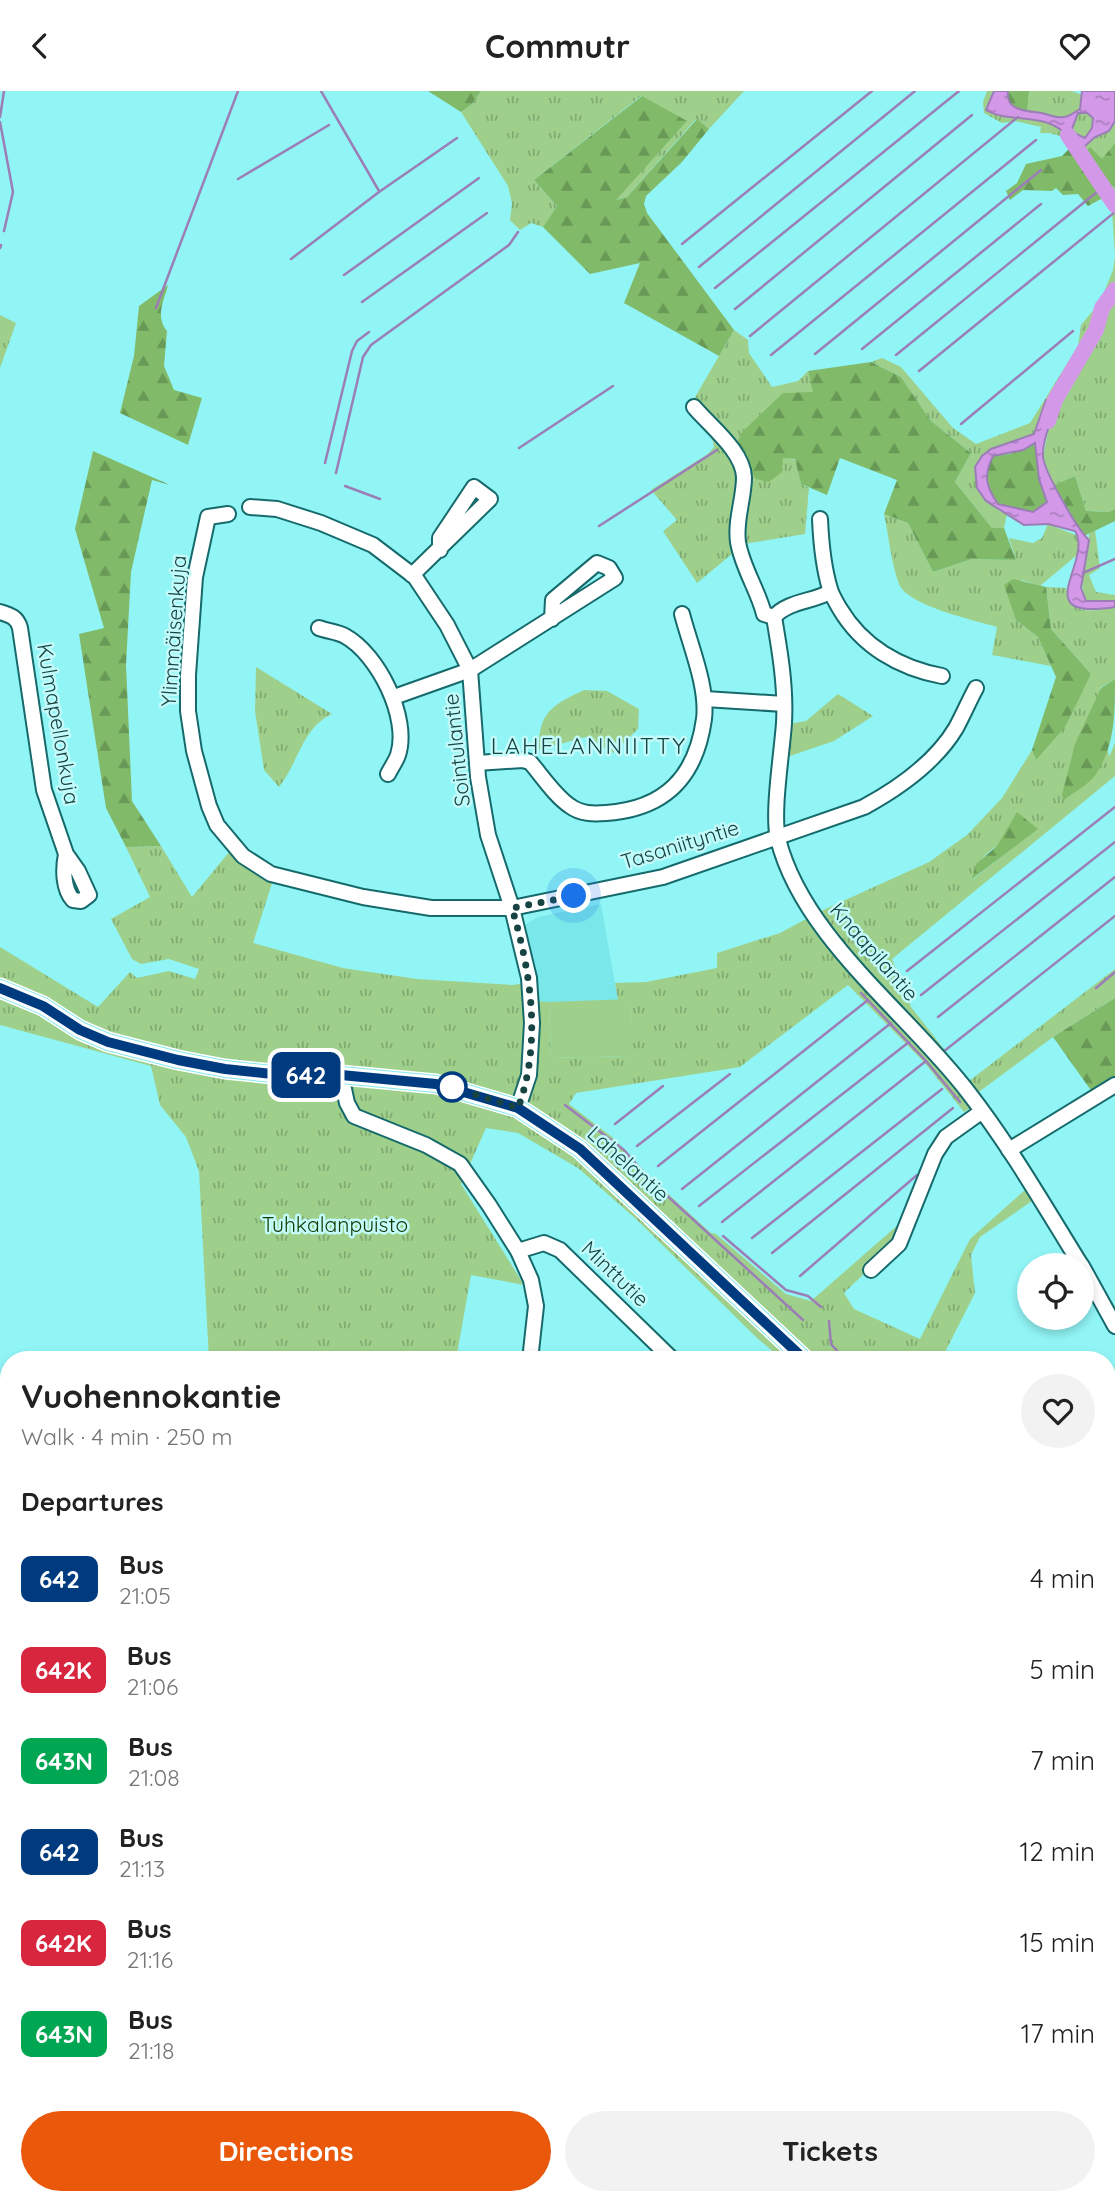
<!DOCTYPE html>
<meta charset="utf-8">
<style>
:root{--surface:#fff;--page:#f2f2f2;--text:#222;--muted:#767676;--accent:#ea580c}
body{margin:0;font-family:Quicksand,sans-serif;background:var(--page);color:var(--text);height:100vh;display:flex;flex-direction:column;font-size:26px;white-space:nowrap}
*{box-sizing:border-box;margin:0}
p{font-size:23px;color:var(--muted)}
.icon{flex:none;width:38px;height:38px;fill:none;stroke:currentColor;stroke-width:2;stroke-linecap:round;stroke-linejoin:round}
.map{position:relative;flex:1;overflow:hidden}
.side{position:absolute;left:0px;top:1260px;width:1116px;height:854px;display:flex;flex-direction:column;background:var(--surface);border-radius:28px 28px 0 0;box-shadow:0 4px 10px #0003}
.side>*{flex:none}
.badge{padding:0 14px;border-radius:10px;font-size:24px;line-height:46px}
.controls{position:absolute;left:1017px;top:1162px;display:grid;gap:14px}
.controls a{display:grid;place-items:center;width:77px;height:77px;border-radius:50%;background:var(--surface);box-shadow:0 4px 10px #0003;font-size:35px}
.you{position:absolute;width:35px;height:35px;margin:-18px;border:5px solid #fff;border-radius:50%;background:#1a73e8;box-shadow:0 0 0 10px #1a73e833}
.map>.badge{position:absolute;translate:-50% -50%;box-shadow:0 0 0 4px #fff}
h2{padding:0 21px;font-size:26px;line-height:63px}
.round{display:grid;place-items:center;flex:none;width:74px;height:74px;border-radius:37px;background:var(--page)}
.head{display:flex;align-items:center;justify-content:space-between;height:119px;padding:0 21px}
h1{font-size:33px;font-weight:700;line-height:52px}
.cta{display:flex;gap:14px;margin-top:auto;padding:14px 21px}
.cta a{flex:1;height:80px;border-radius:42px;background:var(--accent);color:#fff;font-size:28px;font-weight:700;line-height:80px;text-align:center}
.cta a+a{background:var(--page);color:var(--text)}
ul{padding:0;list-style:none}
li{display:flex;align-items:center;gap:21px;height:91px;padding:0 21px}
li div{flex:1}
li b{display:block;font-size:26px}
li em{font-style:normal}
li .badge{min-width:77px;font-weight:700;text-align:center}
header{display:flex;justify-content:space-between;align-items:center;height:91px;padding:0 21px;background:var(--surface);font-size:32px;font-weight:700}
.map>svg:first-child{display:block}
.built{fill:#7ae8ea}
.grass{fill:url(#grass-tufts);fill-rule:evenodd}
.forest{fill:url(#forest-firs)}
.pitch{fill:#9fd08b}
.water{fill:url(#water-ripples);stroke:#9b7eb6;stroke-width:2;fill-rule:evenodd}
.lines{fill:none;stroke-linecap:round;stroke-linejoin:round}
.stream{stroke:#9b7eb6;stroke-width:2.5}
.river{stroke:#d398e8;stroke-width:16}
.minor-casing{stroke:#166a6c;stroke-width:18}
.major-casing{stroke:#fff;stroke-width:21}
.minor{stroke:#fff;stroke-width:14}
.major{stroke:#84e8ea;stroke-width:18}
.line-casing{stroke:#fff;stroke-width:16}
.line{stroke:#003b80;stroke-width:10}
.walk{stroke:#184343;stroke-width:7;stroke-dasharray:0 12.6}
.stop-dot{fill:#fff;stroke:#003b80;stroke-width:3.5}
.labels{text-anchor:middle;stroke-width:5;stroke-linejoin:round;paint-order:stroke}
.street-label{font-size:21px;fill:#184343;stroke:#c3fbfb}
.park-label{font-size:21px;fill:#133800;stroke:#c3fbfb}
.neighbourhood-label{font-size:23px;letter-spacing:2px;fill:#184343;stroke:#c3fbfb}
</style>
<header><svg class="icon" aria-label="back" viewBox="0 0 24 24"><path d="M15 5l-7 7 7 7"/></svg>Commutr<svg class="icon" aria-label="heart" viewBox="0 0 24 24"><path d="M12 20l-8-8c-3-5 5-10 8-4 3-6 11-1 8 4z"/></svg></header>
<div class="map">
<svg width="1115" height="2114" viewBox="0 0 1115 2114">
<defs>
<pattern id="grass-tufts" width="24" height="20" patternUnits="userSpaceOnUse" patternTransform="scale(1.75)"><rect width="24" height="20" fill="#9fd08b"/><path d="M3 7l-1-3M5 7V3M7 7l1-3M15 17l-1-3M17 17v-4M19 17l1-3" fill="none" stroke="#81aa73"/></pattern>
<pattern id="forest-firs" width="22" height="20" patternUnits="userSpaceOnUse" patternTransform="scale(1.75)"><rect width="22" height="20" fill="#81ba68"/><path d="M5 1l3.5 6h-7zM16 11l3.5 6h-7z" fill="#699957"/></pattern>
<pattern id="water-ripples" width="26" height="14" patternUnits="userSpaceOnUse" patternTransform="scale(1.75)"><rect width="26" height="14" fill="#d398e8"/><path d="M2 4q2-2 4 0t4 0M15 11q2-2 4 0t4 0" fill="none" stroke="#aa7ebe"/></pattern>
</defs>
<rect width="100%" height="100%" fill="#91f5f6"/>
<g class="built">
<polygon points="601,813 618,909 539,912 536,910 523,835 538,826"/>
<polygon points="1115,1334 1113,1389 1115,1472 1108,1467 1108,1338"/>
</g>
<g class="grass">
<polygon points="481,0 744,0 709,38 696,28 627,106 615,109 686,30 641,5 534,89 557,115 543,136 531,132 520,139 510,129 512,112 508,95 461,21 472,13"/>
<polygon points="987,0 1008,0 1007,7 1027,21 1029,0 1072,0 1101,11 1115,13 1115,52 1102,69 1077,67 1064,46 1049,42 1040,42 1041,36 1015,30 1002,32 984,22 983,11"/>
<polygon points="1114,95 1115,97 1115,418 1109,421 1086,420 1075,385 1054,394 1043,367 1048,340 1058,312 1046,309 1034,343 993,357 975,376 999,420 1007,423 1004,437 992,437 955,391 971,362 931,330 901,286 871,271 882,267 901,276 953,337 976,353 1030,332 1078,255 1081,234 1100,211 1113,179 1115,165 1112,120 1101,108"/>
<polygon points="0,224 16,232 0,277"/>
<polygon points="734,239 748,249 749,262 772,296 798,290 808,280 814,301 783,366 796,369 801,393 809,397 805,443 744,453 697,492 663,440 677,429 651,399 708,363 714,356 712,346 687,320"/>
<path d="M884,423L908,432L933,481L972,468L1016,469L1009,447L1033,452L1042,447L1048,433L1078,445L1079,457L1077,464L1040,495L1021,489L1016,529L1038,546L1051,575L992,564L997,536C974,529 908,515 899,493C891,472 889,446 884,423Z"/>
<path d="M1095,439L1100,477L1089,484L1096,501L1115,504V510H1086C1077,492 1088,464 1089,443Z"/>
<path d="M1046,496L1066,497C1074,526 1090,520 1115,516V588L1100,597L1109,666L1115,652V685L892,868L911,916L969,990L1115,878V907L1053,946L976,1003L977,1013L964,1021L924,971L848,894L740,976L576,1002L569,1013L612,1046L656,1092L711,1142L716,1143L786,1203L811,1210L899,1133L891,1157L844,1202L854,1218L920,1248L970,1148L1026,1098L1032,1110L980,1146L971,1164L975,1202L941,1269H783L757,1247L636,1128L578,1077L518,1042L486,1037L461,1093L524,1194L471,1184L456,1269H209L199,1080L186,1046L160,1014L151,975L0,934V856L98,916L130,881L137,887L169,880L195,888L199,878L169,868L141,873L132,868L111,828L150,806L126,756L161,755L192,806L230,760L273,789L253,852L343,877L417,888L512,894L534,891L536,910L549,911L551,967L632,965L631,909H618L615,892L646,891L717,877V862L780,842L821,820L929,771L967,744L1002,707L1032,659L1036,669L1091,583L1051,538ZM1037,738L973,788C979,756 1010,749 1037,738Z"/>
<path d="M256,576L332,623C302,637 299,671 279,696L264,679L255,620Z"/>
<path d="M584,599L607,600L639,618L638,638L613,662L585,646L539,659C538,622 552,614 584,599Z"/>
<polygon points="838,603 873,625 834,650 787,666 789,633 806,630"/>
<polygon points="1108,1467 1115,1472 1115,1523 1108,1517"/>
</g>
<g class="forest">
<polygon points="428,0 481,0 472,13 461,21"/>
<polygon points="1008,0 1029,0 1027,22 1009,19"/>
<polygon points="642,5 687,30 616,109 627,106 697,28 709,38 682,71 646,105 644,113 647,122 734,239 719,265 624,212 640,172 590,183 543,136 557,115 534,89"/>
<polygon points="1115,52 1115,97 1113,95 1101,108 1088,115 1078,103 1063,104 1056,97 1052,100 1023,99 1010,109 1006,100 1017,92 1026,73 1062,65 1070,57 1078,67 1090,56 1102,68"/>
<path d="M168,194C164,210 155,225 167,240L164,275L174,299L202,307L188,354L120,322L134,265L139,215Z"/>
<polygon points="871,271 901,286 931,330 971,362 955,391 992,437 1004,437 1016,469 972,468 933,481 908,432 884,423 897,389 840,367 827,404 801,393 795,368 783,367 782,381 769,391 756,388 735,357 742,341 783,302 813,301 808,280"/>
<path d="M1035,352L1039,388L1047,411L1033,421L998,413C987,395 983,385 993,365L1010,363Z"/>
<polygon points="93,360 170,394 152,389 131,481 126,574 132,710 161,755 126,756 106,717 79,543 104,537 75,438"/>
<polygon points="1075,385 1086,420 1109,421 1115,418 1115,430 1084,445 1054,394"/>
<polygon points="1013,488 1046,496 1051,538 1091,583 1065,636 1036,669 1032,659 1056,586 1038,546 1016,529 1004,494"/>
<path d="M1115,588C1115,625 1115,656 1094,686C1086,695 1074,701 1064,709L1062,704L1075,653L1101,597Z"/>
<polygon points="1017,721 1038,738 972,788 976,773 997,755"/>
<polygon points="1115,907 1115,994 1095,1005 1053,946"/>
<polygon points="9,1990 9,2105 122,2105 97,2114 0,2114 0,1994"/>
<polygon points="151,2105 217,2105 209,2114 154,2114"/>
<polygon points="226,2105 314,2105 302,2114 217,2114"/>
<polygon points="392,2105 517,2105 522,2114 406,2114"/>
<polygon points="829,2105 895,2105 894,2114 831,2114"/>
</g>
<polygon class="pitch" points="631,908 633,965 551,967 549,911"/>
<g class="water">
<path d="M994,0H1008C1005,20 1027,20 1041,22C1049,23 1056,28 1064,26C1070,25 1075,21 1080,18L1082,0H1115V30L1109,40L1095,46L1077,62C1072,55 1068,45 1061,39C1040,22 1008,32 986,19ZM1078,22H1087L1093,27L1092,37L1085,47L1074,42L1072,38Z"/>
<path d="M1046,309L1058,312C1052,328 1042,349 1043,366C1045,382 1077,438 1089,449L1081,497L1086,510H1115V516C1025,530 1094,471 1075,440L1048,433L1024,434L986,410L977,397L975,376L982,365L991,358L1034,343ZM1035,352L1039,388L1047,411L1033,421L998,413C986,396 983,385 993,365L1023,359Z"/>
</g>
<g class="lines">
<g class="stream">
<polyline points="321,0 379,100"/>
<polyline points="0,26 4,0"/>
<polyline points="0,31 13,101 4,140"/>
<polyline points="238,88 329,34"/>
<polyline points="682,153 872,0"/>
<polyline points="0,157 1,154"/>
<polyline points="291,168 379,101 457,47"/>
<polyline points="699,176 915,0"/>
<polyline points="344,184 479,87"/>
<polyline points="715,197 959,0"/>
<polyline points="362,211 487,122"/>
<polyline points="156,217 238,0"/>
<polyline points="735,218 972,24"/>
<polyline points="750,245 1018,26"/>
<polyline points="862,258 1041,113"/>
<polyline points="815,263 1041,79"/>
<polyline points="771,264 1036,49"/>
<polyline points="896,264 1103,96"/>
<polyline points="919,280 1115,121"/>
<polyline points="961,333 1073,240"/>
<polyline points="519,357 613,295"/>
<polyline points="325,372 352,260 357,250 369,241"/>
<polyline points="336,382 363,266 371,254 509,154 518,141"/>
<polyline points="345,395 380,408"/>
<polyline points="599,435 717,359"/>
<polyline points="1083,482 1115,468"/>
<polyline points="907,880 1115,716"/>
<polyline points="1096,897 1115,881"/>
<polyline points="861,902 926,970 960,1011"/>
<polyline points="921,904 1115,751"/>
<polyline points="938,926 1115,786"/>
<polyline points="943,961 1115,825"/>
<polyline points="565,1014 624,1059 652,1091 803,1229"/>
<polyline points="615,1033 663,995"/>
<polyline points="637,1055 730,983"/>
<polyline points="658,1075 868,909"/>
<polyline points="682,1098 891,932"/>
<polyline points="699,1115 909,951"/>
<polyline points="722,1131 926,970"/>
<polyline points="723,1145 786,1199 808,1205 821,1216"/>
<polyline points="752,1147 942,998"/>
<polyline points="772,1162 953,1017"/>
<polyline points="800,1185 917,1084"/>
<polyline points="829,1230 831,1253 845,1269"/>
</g>
<g class="river">
<polyline points="1068,44 1115,114"/>
<polyline points="1048,330 1055,309 1096,239 1102,217 1115,199"/>
</g>
<g class="minor-casing">
<g id="minor">
<path d="M694,316C710,335 743,360 744,386C744,408 735,429 738,451C742,476 758,499 764,523L774,526"/>
<polyline points="250,416 277,418 321,432 373,454 415,486 447,534 470,579 478,686 488,744 512,817 529,887 532,932 529,984 518,1017"/>
<path d="M228,423L208,426L195,486L188,584V620L194,660L209,715L217,734L243,765L271,783L363,806L431,817H512L663,786L864,716C899,697 935,672 956,637C963,624 969,610 976,597"/>
<path d="M820,428C821,451 823,475 830,498C832,505 836,511 840,518C862,555 899,577 942,585"/>
<polyline points="412,484 490,408 474,396 440,447 440,459"/>
<path d="M0,521C10,524 17,526 20,537L44,699L66,763L78,780L89,804L81,810L73,809C63,798 63,778 66,763"/>
<path d="M774,526C780,561 786,596 784,632C782,662 772,721 778,748C803,847 908,922 968,1001C1010,1055 1045,1116 1081,1174"/>
<path d="M774,526C788,510 812,511 830,501"/>
<path d="M319,537C327,540 338,541 345,545C378,563 410,627 398,664C396,670 391,677 388,683"/>
<polyline points="394,606 470,579 615,487 609,477 597,472 553,509 552,528"/>
<polyline points="705,608 784,613"/>
<path d="M477,672L523,669L530,671C542,685 555,705 570,715C581,723 593,723 606,722C665,718 696,686 704,628C708,596 690,554 682,523"/>
<polyline points="341,984 347,1012 354,1025 426,1054 460,1073 489,1114 518,1160 531,1189 536,1215 530,1269"/>
<polyline points="1009,1059 1115,994"/>
<polyline points="518,1160 544,1152 560,1159 673,1269"/>
<polyline points="1082,1175 1115,1235"/>
<polyline points="871,1179 899,1153 935,1063 946,1046 981,1021"/>
<polyline points="0,1469 9,1473"/>
<polyline points="0,1694 9,1689"/>
<polyline points="1108,1707 1115,1722"/>
<polyline points="1108,1838 1115,1836"/>
<polyline points="0,1856 9,1852"/>
<polyline points="1108,1970 1115,1968"/>
<polyline points="0,1990 9,1986"/>
<polyline points="1114,2114 1115,2114"/>
</g>
</g>
<g class="major-casing">
<g id="major">
<polyline points="0,897 43,915 80,939 108,951 178,969 225,978 272,983 341,984 436,993 518,1017 580,1058 805,1269"/>
<polyline points="1108,1501 1115,1507"/>
</g>
</g>
<use href="#minor" class="minor"/>
<use href="#major" class="major"/>
</g>
<g class="lines">
<g class="line-casing">
<polyline id="line" points="0,897 43,915 80,939 108,951 178,969 225,978 272,983 341,984 436,993 518,1017 580,1058 805,1269"/>
</g>
<use href="#line" class="line"/>
<path class="walk" d="M452,996L518,1017C542,952 531,882 512,817L574,805"/>
</g>
<circle class="stop-dot" cx="452" cy="996" r="14"/>
<g class="labels">
<g class="street-label">
<text transform="translate(174 540) rotate(-86)" y="7">Ylimmäisenkuja</text>
<text transform="translate(58 633) rotate(80)" y="7">Kulmapellonkuja</text>
<text transform="translate(457 659) rotate(-96)" y="7">Sointulantie</text>
<text transform="translate(680 754) rotate(-17)" y="7">Tasaniityntie</text>
<text transform="translate(874 861) rotate(49)" y="7">Knaapilantie</text>
<text transform="translate(628 1073) rotate(42)" y="7">Lahelantie</text>
<text transform="translate(615 1183) rotate(44)" y="7">Minttutie</text>
</g>
<g class="park-label">
<text x="335" y="1141">Tuhkalanpuisto</text>
</g>
<g class="neighbourhood-label">
<text x="589" y="663">LAHELANNIITTY</text>
</g>
</g>
</svg>
<div class="controls">
<a><svg class="icon" aria-label="locate" viewBox="0 0 24 24"><circle cx="12" cy="12" r="6"/><path d="M12 2v4M12 18v4M2 12h4M18 12h4"/></svg></a>
</div>
<div class="you" style="left:574px;top:805px"></div>
<b class="badge" style="left:306px;top:984px;background:#003b80;color:#fff">642</b>
<section class="side">
<div class="head"><div><h1>Vuohennokantie</h1><p>Walk · 4 min · 250 m</p></div><a class="round"><svg class="icon" aria-label="heart" viewBox="0 0 24 24"><path d="M12 20l-8-8c-3-5 5-10 8-4 3-6 11-1 8 4z"/></svg></a></div>
<h2>Departures</h2>
<ul>
<li><span class="badge" style="background:#003b80;color:#fff">642</span><div><b>Bus</b><p>21:05</p></div><em>4 min</em></li>
<li><span class="badge" style="background:#d7263d;color:#fff">642K</span><div><b>Bus</b><p>21:06</p></div><em>5 min</em></li>
<li><span class="badge" style="background:#00a651;color:#fff">643N</span><div><b>Bus</b><p>21:08</p></div><em>7 min</em></li>
<li><span class="badge" style="background:#003b80;color:#fff">642</span><div><b>Bus</b><p>21:13</p></div><em>12 min</em></li>
<li><span class="badge" style="background:#d7263d;color:#fff">642K</span><div><b>Bus</b><p>21:16</p></div><em>15 min</em></li>
<li><span class="badge" style="background:#00a651;color:#fff">643N</span><div><b>Bus</b><p>21:18</p></div><em>17 min</em></li>
</ul>
<div class="cta"><a>Directions</a><a>Tickets</a></div>
</section>
</div>
